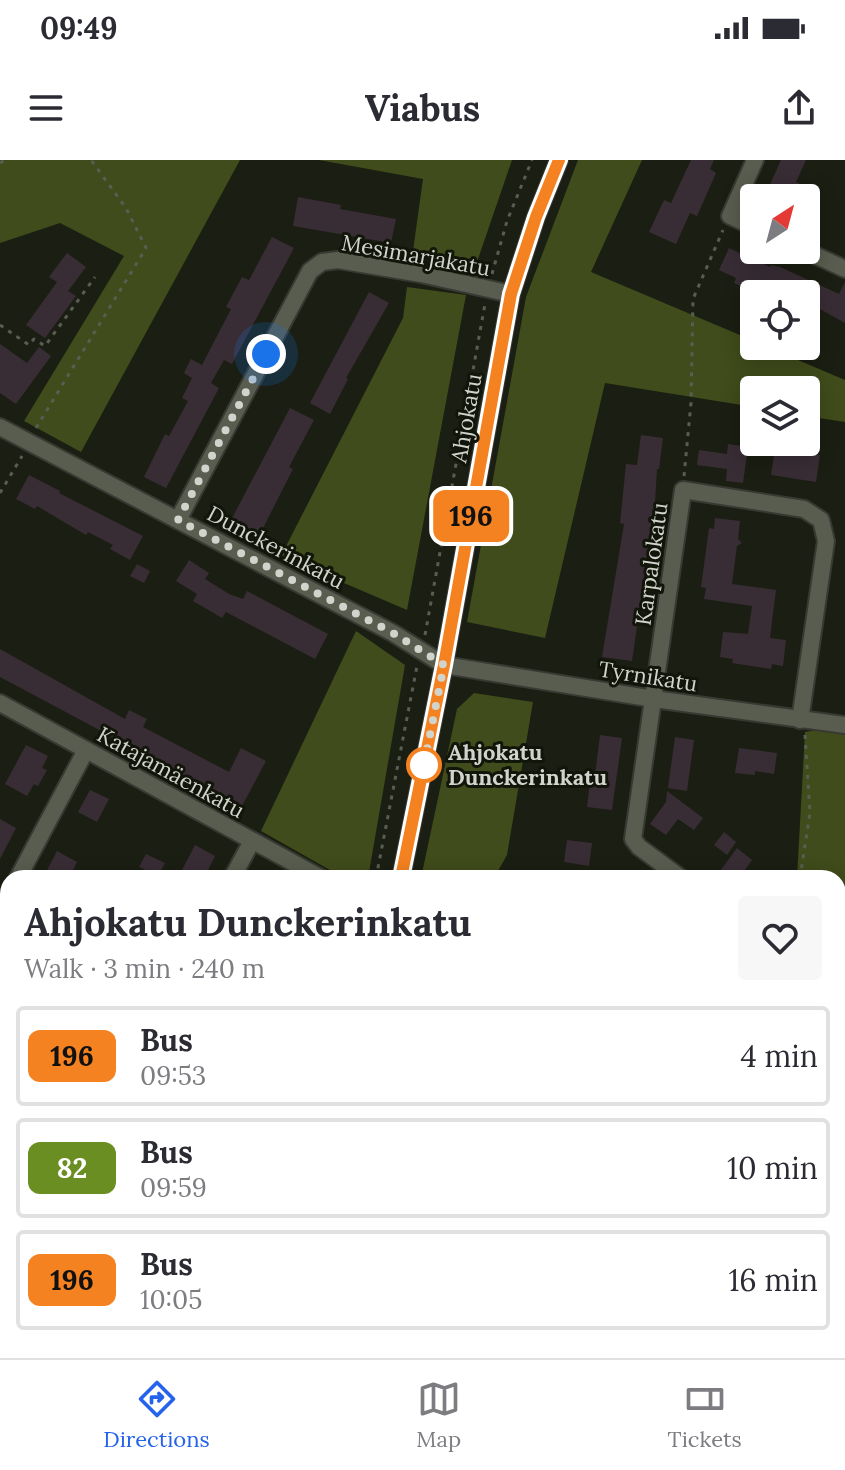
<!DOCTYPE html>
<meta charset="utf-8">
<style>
:root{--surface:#fff;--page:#f7f7f7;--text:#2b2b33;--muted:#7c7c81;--line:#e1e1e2;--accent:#2563eb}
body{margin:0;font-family:Lora,serif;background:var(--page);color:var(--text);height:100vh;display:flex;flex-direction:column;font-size:30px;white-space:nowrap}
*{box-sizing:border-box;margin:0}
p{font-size:26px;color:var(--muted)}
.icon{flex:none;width:44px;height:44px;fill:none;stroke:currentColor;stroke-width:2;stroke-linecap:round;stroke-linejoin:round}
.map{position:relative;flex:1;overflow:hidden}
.details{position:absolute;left:0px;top:710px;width:846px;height:488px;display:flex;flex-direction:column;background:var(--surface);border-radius:24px 24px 0 0;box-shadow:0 4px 20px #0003}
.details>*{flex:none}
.badge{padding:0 16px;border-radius:12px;font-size:28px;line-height:52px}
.needle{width:52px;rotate:36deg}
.controls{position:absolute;left:740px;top:24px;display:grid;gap:16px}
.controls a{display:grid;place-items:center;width:80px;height:80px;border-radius:8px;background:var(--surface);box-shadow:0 4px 20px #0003;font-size:40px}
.you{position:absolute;width:40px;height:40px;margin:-20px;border:6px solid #fff;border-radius:50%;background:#1a73e8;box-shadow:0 0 0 12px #1a73e833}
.map>.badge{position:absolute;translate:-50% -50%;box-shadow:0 0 0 4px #fff}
.round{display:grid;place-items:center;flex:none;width:84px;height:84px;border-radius:8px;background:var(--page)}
.summary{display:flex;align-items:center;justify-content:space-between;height:136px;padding:0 24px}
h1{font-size:38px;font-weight:800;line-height:60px}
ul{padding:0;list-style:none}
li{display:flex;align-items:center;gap:24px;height:100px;margin:0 16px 12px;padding:0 8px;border:4px solid var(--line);border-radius:8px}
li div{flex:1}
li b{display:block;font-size:30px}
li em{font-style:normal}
li .badge{min-width:88px;font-weight:700;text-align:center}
.status{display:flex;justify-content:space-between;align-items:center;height:56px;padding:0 40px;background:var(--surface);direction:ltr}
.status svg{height:22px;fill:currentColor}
header{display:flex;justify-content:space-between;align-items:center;height:104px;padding:0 24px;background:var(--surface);font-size:36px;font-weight:800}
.tabs{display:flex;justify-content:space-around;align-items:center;height:112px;border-top:2px solid var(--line);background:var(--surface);font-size:22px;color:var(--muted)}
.tabs a{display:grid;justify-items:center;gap:4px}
.tabs .current{color:var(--accent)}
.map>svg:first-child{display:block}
.green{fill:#343c21}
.forest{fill:#404c1b}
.building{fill:#392d35}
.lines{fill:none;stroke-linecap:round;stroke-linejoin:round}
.minor-casing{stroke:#373932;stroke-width:20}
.path{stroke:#5a5d52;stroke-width:3;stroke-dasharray:4 6;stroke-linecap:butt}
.minor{stroke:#585d4f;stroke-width:16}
.line-casing{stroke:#fff;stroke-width:18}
.line{stroke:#f58220;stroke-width:12}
.walk{stroke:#d1d4cc;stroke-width:8;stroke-dasharray:0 14.4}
.stop-dot{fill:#fff;stroke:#f58220;stroke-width:4}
.labels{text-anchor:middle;stroke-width:6;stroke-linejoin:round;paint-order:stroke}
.street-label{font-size:22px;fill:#d1d4cc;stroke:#121509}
.stop-label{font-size:22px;font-weight:bold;fill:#d1d4cc;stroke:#121509;text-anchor:start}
</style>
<div class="status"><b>09:49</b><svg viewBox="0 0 49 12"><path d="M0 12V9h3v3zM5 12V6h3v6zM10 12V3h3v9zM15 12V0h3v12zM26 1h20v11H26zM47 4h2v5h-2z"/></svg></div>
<header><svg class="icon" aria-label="menu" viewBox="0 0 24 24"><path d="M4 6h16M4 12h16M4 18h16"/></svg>Viabus<svg class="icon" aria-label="share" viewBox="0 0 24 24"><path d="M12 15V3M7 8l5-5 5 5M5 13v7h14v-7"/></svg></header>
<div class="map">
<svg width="845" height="1198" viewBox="0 0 845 1198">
<rect width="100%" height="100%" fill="#1b1e12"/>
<polygon class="green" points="628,1190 711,1190 707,1198 623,1198"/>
<g class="forest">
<polygon points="0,0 240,0 81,292 24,261 124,96 60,63 0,83"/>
<polygon points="319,0 512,0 477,102 413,91 423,19"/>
<polygon points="578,0 642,0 591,112 754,181 754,186 765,186 845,220 845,262 806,256 806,230 754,230 754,247 605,223 545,478 467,462 526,137"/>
<polygon points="407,127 466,135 407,450 281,396 403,158"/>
<polygon points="356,471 405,505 368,718 344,718 261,671"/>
<polygon points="474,533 533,542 507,695 494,718 421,718 457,549"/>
<polygon points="845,565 845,1157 838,1153 838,718 797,718 805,572"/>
<polygon points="543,1190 607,1190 603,1198 539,1198"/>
</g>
<g class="building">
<polygon points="691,0 714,0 710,9 716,13 697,56 690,53 676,84 649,72 664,40 671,43"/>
<polygon points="781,0 806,0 796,22 808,28 803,38 764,38"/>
<polygon points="298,37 341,45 340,49 396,59 391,83 293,66"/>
<polygon points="272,77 294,88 232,204 224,200 211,223 219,228 166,328 144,317 165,274 169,276 188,241 182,238 192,218 184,213 191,199 202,205 231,149 226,147 242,117 249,120"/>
<polygon points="729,88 770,107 771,105 780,107 839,134 845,122 845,163 809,143 813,134 761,134 734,123 736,118 719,110"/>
<polygon points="67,93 86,107 68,131 76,136 45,178 26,165 57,122 49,117"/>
<polygon points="369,132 389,143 346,218 348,219 330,254 310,243"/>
<polygon points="0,184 27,203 39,187 51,196 16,244 0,233"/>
<polygon points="290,248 314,260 289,307 293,309 258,378 230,362"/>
<polygon points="641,275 663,278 659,309 657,309 655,343 632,501 602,497 624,364 620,363 626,304 637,305"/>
<polygon points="728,284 748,287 743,323 726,321 727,309 697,305 699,290 727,294"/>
<polygon points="775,289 820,295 816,322 771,315"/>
<polygon points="29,315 60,331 59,333 143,376 130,400 110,389 113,385 88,372 86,375 37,346 35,349 16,339"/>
<polygon points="715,358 740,361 738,379 742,383 737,386 732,424 776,430 770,478 786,480 783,506 772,504 771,509 732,503 733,499 720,497 723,472 748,474 752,446 704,439 706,428 701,427 709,368 714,369"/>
<polygon points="189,400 209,413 205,419 229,434 243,439 247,431 328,474 315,499 226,452 222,458 193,441 197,434 176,421"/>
<polygon points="137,404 150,411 144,423 130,416"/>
<polygon points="0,489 125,559 129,550 147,559 143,567 229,612 241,588 266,601 242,646 0,517"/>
<polygon points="600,575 622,578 612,650 587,647 590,622 594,623"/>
<polygon points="675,577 694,580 687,631 668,628"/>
<polygon points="26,585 48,596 42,608 47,610 38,626 34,624 27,636 5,624"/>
<polygon points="739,588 777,593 774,614 755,611 755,615 735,613"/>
<polygon points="90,630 109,639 97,662 78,652"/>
<polygon points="667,631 703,658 694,670 678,659 666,675 650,664 666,642"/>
<polygon points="0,659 16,668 0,699"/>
<polygon points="724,672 736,682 727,695 714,685"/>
<polygon points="567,680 592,683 589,706 564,702"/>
<polygon points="195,685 215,696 204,718 192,718 181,712"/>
<polygon points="737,688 752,700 739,718 715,718"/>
<polygon points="57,691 77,702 69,718 43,718"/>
<polygon points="146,694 165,703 158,716 139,707"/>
</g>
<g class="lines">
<g class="minor-casing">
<g id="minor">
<polyline points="754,67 730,56 755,0"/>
<polyline points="804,90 845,109"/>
<polyline points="0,267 393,473 444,505 654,539 845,565"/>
<polyline points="178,360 310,111 322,102 338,100 421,114 511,134"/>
<polyline points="0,543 321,718"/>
<polyline points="18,718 86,590"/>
<polyline points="232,718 252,681"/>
<polyline points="401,718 444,505 511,134 536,57 559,0"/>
<polyline points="681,718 639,687 633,679 683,330 804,349 821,360 826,381 800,560"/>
<polyline points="0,751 8,736"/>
<polyline points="0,1147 8,1132"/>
<polyline points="158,1198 162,1190"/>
<polyline points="388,1198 398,1190"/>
</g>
</g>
<g class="path">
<polyline points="0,3 5,0"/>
<polyline points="492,114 507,61 532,0"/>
<polyline points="0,165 29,185 34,179 45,186 95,117"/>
<polyline points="36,268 146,88 126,48 91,0"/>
<polyline points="684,316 691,243 693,139 723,70"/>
<polyline points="0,333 22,296"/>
<polyline points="425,475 485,144"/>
<polyline points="376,718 417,506"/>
<polyline points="800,718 810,653 805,575"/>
<polyline points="838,749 845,750"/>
<polyline points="0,1027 8,1031"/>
<polyline points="351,1190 367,1198"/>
<polyline points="132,1198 136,1190"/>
<polyline points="185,1198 189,1190"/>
</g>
<use href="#minor" class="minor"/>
</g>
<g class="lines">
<g class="line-casing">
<polyline id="line" points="401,718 444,505 511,134 536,57 559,0"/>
</g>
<use href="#line" class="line"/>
<polyline class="walk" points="266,194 178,360 393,473 444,505 424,605"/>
</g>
<circle class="stop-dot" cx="424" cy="605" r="16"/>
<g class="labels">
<g class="street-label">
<text transform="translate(416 95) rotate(10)" y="8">Mesimarjakatu</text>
<text transform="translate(466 258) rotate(-80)" y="8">Ahjokatu</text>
<text transform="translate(276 387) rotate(28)" y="8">Dunckerinkatu</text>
<text transform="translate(651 404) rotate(-82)" y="8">Karpalokatu</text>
<text transform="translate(648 516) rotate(9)" y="8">Tyrnikatu</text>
<text transform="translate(171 612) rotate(29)" y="8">Katajamäenkatu</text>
</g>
<g class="stop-label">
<text x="448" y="600">Ahjokatu<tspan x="448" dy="25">Dunckerinkatu</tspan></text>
</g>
</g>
</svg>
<div class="controls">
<a><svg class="needle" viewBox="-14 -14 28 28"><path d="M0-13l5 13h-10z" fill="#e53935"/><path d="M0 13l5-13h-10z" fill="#7c7c81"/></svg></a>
<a><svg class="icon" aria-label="locate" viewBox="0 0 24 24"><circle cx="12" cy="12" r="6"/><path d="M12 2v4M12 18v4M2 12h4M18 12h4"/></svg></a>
<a><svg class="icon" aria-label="layers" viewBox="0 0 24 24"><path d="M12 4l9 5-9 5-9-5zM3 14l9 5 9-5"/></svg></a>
</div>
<div class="you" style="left:266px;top:194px"></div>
<b class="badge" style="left:471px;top:356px;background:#f58220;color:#111">196</b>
<section class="details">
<div class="summary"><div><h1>Ahjokatu Dunckerinkatu</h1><p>Walk · 3 min · 240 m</p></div><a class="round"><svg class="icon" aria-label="heart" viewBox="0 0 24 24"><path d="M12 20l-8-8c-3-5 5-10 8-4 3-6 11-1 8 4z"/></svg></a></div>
<ul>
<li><span class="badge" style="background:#f58220;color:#111">196</span><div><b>Bus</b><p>09:53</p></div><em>4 min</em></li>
<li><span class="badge" style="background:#6b8e23;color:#fff">82</span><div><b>Bus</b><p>09:59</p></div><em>10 min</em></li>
<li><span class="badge" style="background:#f58220;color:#111">196</span><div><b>Bus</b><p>10:05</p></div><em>16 min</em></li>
</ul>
</section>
</div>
<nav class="tabs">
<a class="current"><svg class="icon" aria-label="directions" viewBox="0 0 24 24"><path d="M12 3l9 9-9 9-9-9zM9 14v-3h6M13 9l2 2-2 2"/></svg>Directions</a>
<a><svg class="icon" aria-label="map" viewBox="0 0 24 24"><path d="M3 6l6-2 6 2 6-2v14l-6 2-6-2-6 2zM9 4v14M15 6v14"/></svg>Map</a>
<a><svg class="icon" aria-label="tickets" viewBox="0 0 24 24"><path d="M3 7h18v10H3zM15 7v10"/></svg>Tickets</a>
</nav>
